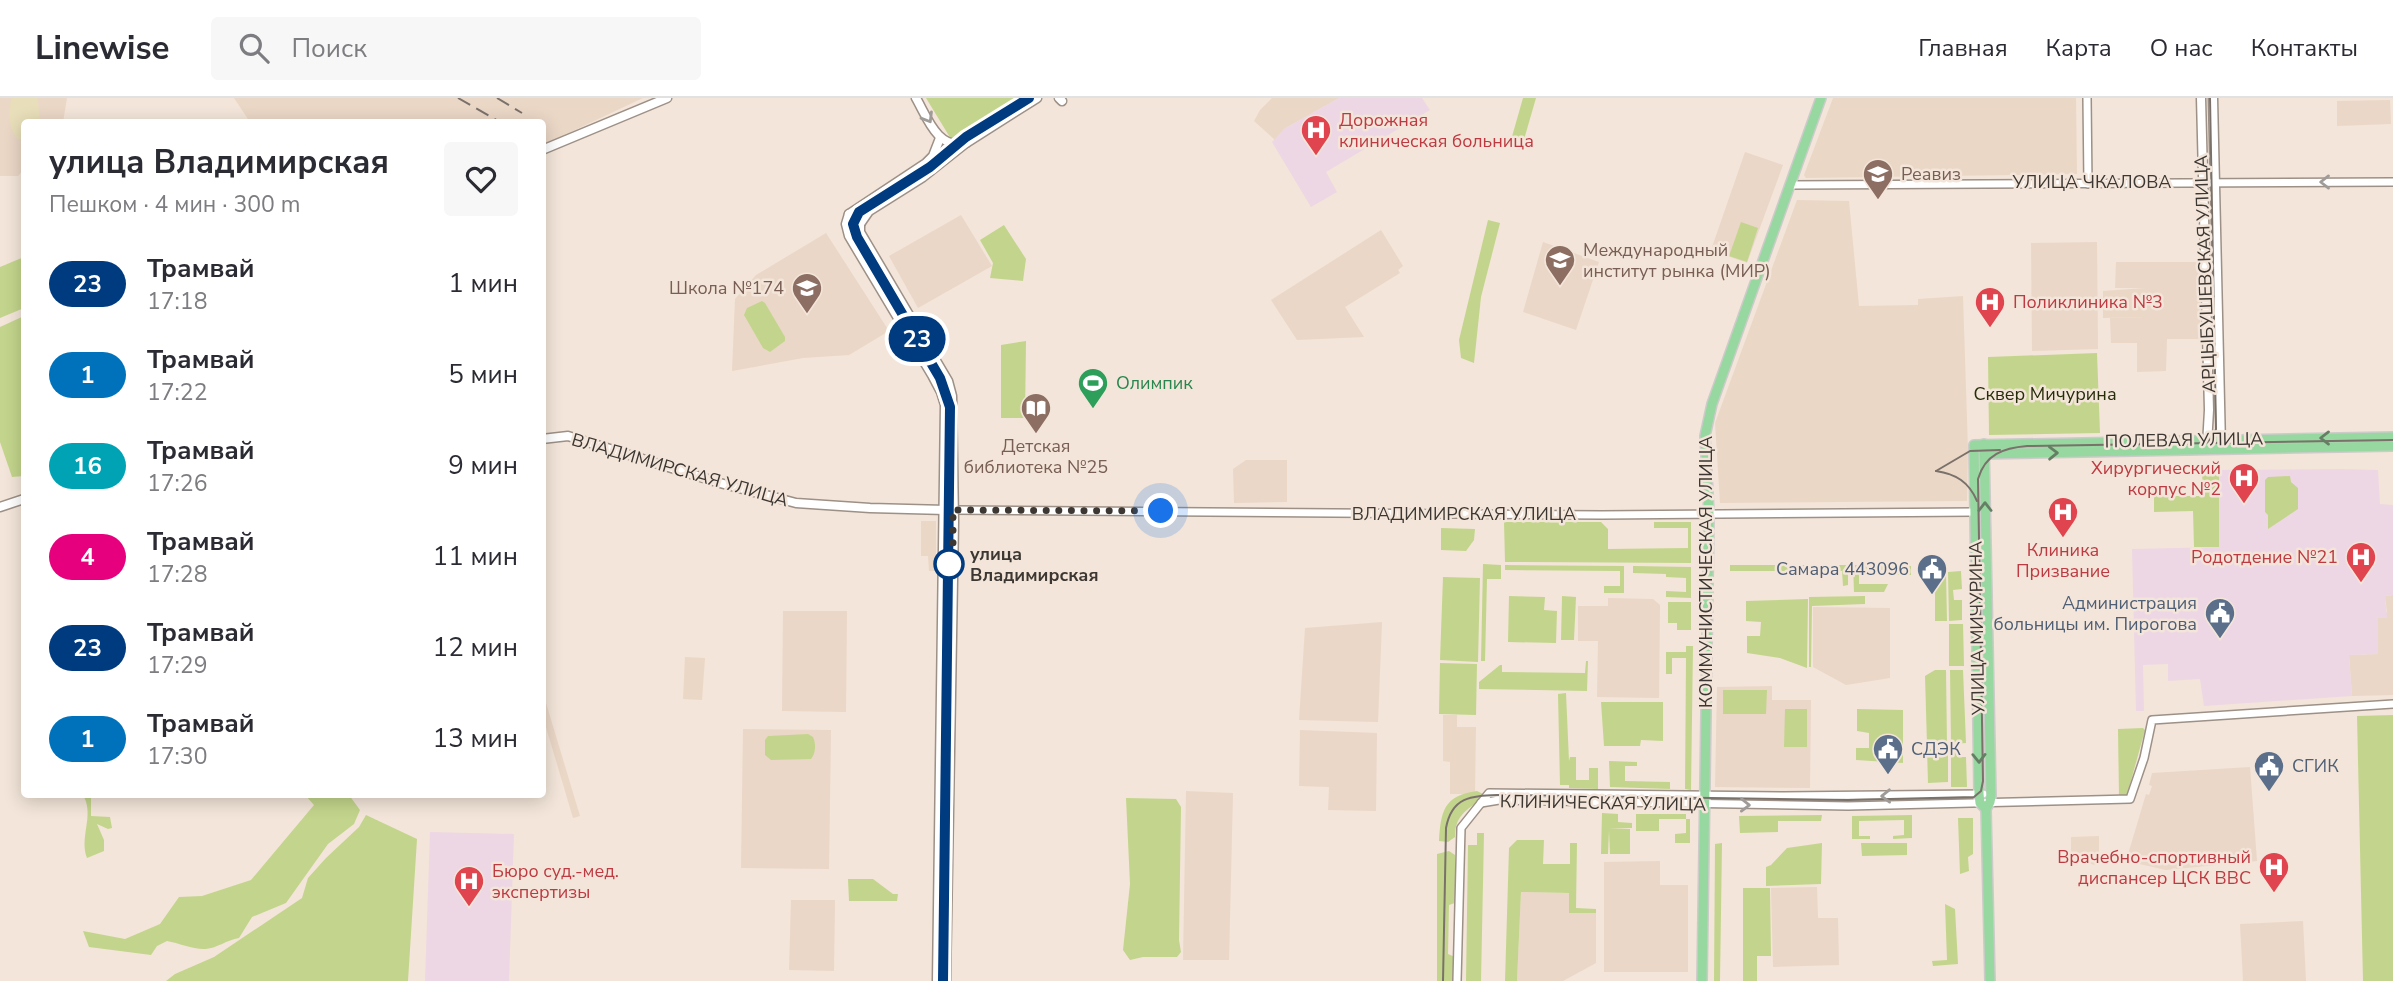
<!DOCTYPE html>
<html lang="ru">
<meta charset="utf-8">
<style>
:root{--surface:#fff;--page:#f7f7f7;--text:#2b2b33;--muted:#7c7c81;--line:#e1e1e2}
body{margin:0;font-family:"Nunito Sans",sans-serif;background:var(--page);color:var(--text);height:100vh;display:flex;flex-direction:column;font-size:26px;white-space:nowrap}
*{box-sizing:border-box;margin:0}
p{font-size:23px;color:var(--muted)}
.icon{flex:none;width:38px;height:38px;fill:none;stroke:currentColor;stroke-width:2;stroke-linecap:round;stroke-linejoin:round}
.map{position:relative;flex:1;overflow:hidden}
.panel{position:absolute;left:21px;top:21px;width:525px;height:679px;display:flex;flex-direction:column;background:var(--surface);border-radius:7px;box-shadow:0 4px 18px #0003}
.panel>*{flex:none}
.badge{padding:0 14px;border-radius:23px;font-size:24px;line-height:46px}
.you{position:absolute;width:35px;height:35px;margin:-18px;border:5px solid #fff;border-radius:50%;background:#1a73e8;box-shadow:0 0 0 10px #1a73e833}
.map>.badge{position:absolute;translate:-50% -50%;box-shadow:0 0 0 4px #fff}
.round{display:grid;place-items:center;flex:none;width:74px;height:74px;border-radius:7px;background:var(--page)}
.headline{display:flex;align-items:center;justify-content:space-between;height:119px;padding:0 28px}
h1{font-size:33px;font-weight:700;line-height:52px}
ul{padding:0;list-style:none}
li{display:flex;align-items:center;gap:21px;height:91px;padding:0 28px}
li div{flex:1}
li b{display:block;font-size:26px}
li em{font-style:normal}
li .badge{min-width:77px;font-weight:700;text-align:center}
header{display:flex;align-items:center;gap:42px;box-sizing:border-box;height:98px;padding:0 35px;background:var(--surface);border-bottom:2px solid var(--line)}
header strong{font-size:33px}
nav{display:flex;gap:38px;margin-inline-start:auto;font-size:24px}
.search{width:490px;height:63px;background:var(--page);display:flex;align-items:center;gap:18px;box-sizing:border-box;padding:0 24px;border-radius:7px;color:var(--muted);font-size:26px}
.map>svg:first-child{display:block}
.built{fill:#ebd7c6}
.education{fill:#ead7c8}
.medical{fill:#edd7e4}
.green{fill:#c3d58c}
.sand{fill:#e8deb9}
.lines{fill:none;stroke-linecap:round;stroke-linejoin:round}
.tertiary-casing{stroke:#9d9086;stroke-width:10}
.secondary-casing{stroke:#9d9086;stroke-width:11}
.primary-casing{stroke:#cccbca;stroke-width:12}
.tertiary{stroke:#fff;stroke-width:7}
.secondary{stroke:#fff;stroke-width:8}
.primary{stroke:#97d7a0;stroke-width:9}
.tram{stroke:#79716a;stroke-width:2}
.rail{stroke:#79716a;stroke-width:2;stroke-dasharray:14 7;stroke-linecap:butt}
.oneway{stroke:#9e9b98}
.oneway2{stroke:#657f64}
.line-casing{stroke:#fff;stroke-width:16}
.line{stroke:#003b80;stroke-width:10}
.walk{stroke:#3c3732;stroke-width:7;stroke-dasharray:0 12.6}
.stop-dot{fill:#fff;stroke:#003b80;stroke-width:3.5}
.labels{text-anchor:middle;stroke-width:5;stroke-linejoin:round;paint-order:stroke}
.health-label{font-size:18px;fill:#be3a42;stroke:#f3e5d9;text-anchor:start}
.education-label{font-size:18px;fill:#785e54;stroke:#f3e5d9;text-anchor:start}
.street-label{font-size:18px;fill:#3c3732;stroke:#f3e5d9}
.leisure-label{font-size:18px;fill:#27864d;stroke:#f3e5d9;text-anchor:start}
.park-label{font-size:18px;fill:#262d09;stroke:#f3e5d9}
.stop-label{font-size:18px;font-weight:bold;fill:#3c3732;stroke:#f3e5d9;text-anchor:start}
.service-label{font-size:18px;fill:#4e5e75;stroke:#f3e5d9;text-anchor:end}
</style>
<header>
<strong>Linewise</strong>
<div class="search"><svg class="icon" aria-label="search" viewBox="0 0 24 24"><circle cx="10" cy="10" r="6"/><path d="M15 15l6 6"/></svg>Поиск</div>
<nav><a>Главная</a><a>Карта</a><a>О нас</a><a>Контакты</a></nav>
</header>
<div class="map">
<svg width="2393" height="883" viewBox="0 0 2393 883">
<rect width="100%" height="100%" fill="#f3e5d9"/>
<g class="built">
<polygon points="0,0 67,0 63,24 24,24 24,71 18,78 0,78"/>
<polygon points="234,0 643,0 543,47 542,24 250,24"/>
<polygon points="1272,0 1339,0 1284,31 1275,42 1254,23 1260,12"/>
<polygon points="1833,0 2076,0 2077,76 1806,80 1804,77"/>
<polygon points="1797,102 1849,103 1859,208 1918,207 1918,201 1963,198 1968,352 1967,403 1720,405 1715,325"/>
<polygon points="2145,190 2145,219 2103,220 2103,193"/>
<polygon points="921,423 936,423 936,473 929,473 928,458 921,458"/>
<polygon points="685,559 705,560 702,602 683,601"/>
<polygon points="543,595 580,718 573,720 543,619"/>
<polygon points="1443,617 1457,617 1457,629 1476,629 1475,696 1450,696 1450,664 1443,663"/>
<polygon points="2099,738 2099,754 2095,767 2071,761 2071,739"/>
</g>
<g class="education">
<polygon points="2390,2 2391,26 2337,28 2337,3"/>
<polygon points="1745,54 1783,67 1747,165 1711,152"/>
<polygon points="961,117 992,168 918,210 889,158"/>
<polygon points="1381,132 1403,168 1398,172 1400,175 1345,209 1364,239 1297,242 1271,202"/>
<polygon points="826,135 889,233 849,257 803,260 732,273 735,201 756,177"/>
<polygon points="1543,144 1599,164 1576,232 1523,214"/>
<polygon points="2097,144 2098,251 2032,253 2031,145"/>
<polygon points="2116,164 2199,164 2201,241 2167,241 2166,273 2137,274 2137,245 2111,245 2110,220 2145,219 2145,190 2115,190"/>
<polygon points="1246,362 1287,362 1287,404 1234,405 1233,371"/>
<polygon points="2393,497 2393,597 2352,598 2349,557 2378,556 2378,520 2387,514 2385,498"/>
<polygon points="1608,500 1653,501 1660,507 1659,600 1597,599 1598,543 1578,543 1578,508 1608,508"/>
<polygon points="1813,509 1890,510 1890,580 1846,587 1813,569"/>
<polygon points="783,513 847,513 846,614 782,613"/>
<polygon points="1382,524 1378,624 1299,622 1305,530"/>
<polygon points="1772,588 1772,602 1811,602 1810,690 1715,689 1717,589"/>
<polygon points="743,631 831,632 829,771 741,770"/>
<polygon points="1300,632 1377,635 1376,713 1328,712 1329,689 1299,688"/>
<polygon points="2250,669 2257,763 2166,772 2126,763 2146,696 2149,697 2152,688 2149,687 2152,675"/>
<polygon points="1186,693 1233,695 1229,862 1183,862"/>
<polygon points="1660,763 1660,787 1688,787 1688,874 1604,874 1604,764"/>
<polygon points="1817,789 1818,820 1838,820 1839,867 1773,869 1771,790"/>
<polygon points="1521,794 1569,795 1569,815 1596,815 1596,865 1563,883 1517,883"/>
<polygon points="791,802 835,802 834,873 789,872"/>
<polygon points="2303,823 2306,883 2243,883 2240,826"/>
</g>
<g class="medical">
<polygon points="1339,0 1422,0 1430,12 1326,74 1337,94 1311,109 1272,44 1284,31"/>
<polygon points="2342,371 2378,372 2380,406 2393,407 2393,497 2385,498 2387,520 2378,520 2378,556 2349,557 2352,598 2204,608 2200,581 2168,583 2168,566 2143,567 2144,613 2136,613 2132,451 2219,449 2219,372"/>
<polygon points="430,734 514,736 509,883 425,883"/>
</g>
<g class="green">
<polygon points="926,0 1021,0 959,39 951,41"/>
<polygon points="1523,0 1536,0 1521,52 1509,49"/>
<polygon points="1488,122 1500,125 1481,199 1474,265 1461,260 1459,242"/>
<polygon points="1741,124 1758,130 1747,164 1729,158"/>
<polygon points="1004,127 1026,161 1023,183 990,180 993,165 980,142"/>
<polygon points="24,159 24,210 0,220 0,169"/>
<polygon points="762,203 765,205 785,239 785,243 770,254 763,250 744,217 747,210"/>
<polygon points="24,218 24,378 12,379 0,344 0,229"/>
<polygon points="1026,243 1025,320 1001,320 1001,247"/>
<polygon points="2097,255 2100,335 1989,337 1988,259"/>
<polygon points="2219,372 2219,449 2194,449 2193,413 2154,414 2154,398 2203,398 2202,373"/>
<polygon points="2290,378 2291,384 2298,390 2298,411 2268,431 2268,417 2265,414 2265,382 2268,379"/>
<polygon points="1504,424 1601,424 1608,431 1608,451 1688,450 1688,430 1654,430 1654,424 1691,424 1691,465 1505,464"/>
<polygon points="1441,430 1475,431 1474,442 1466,453 1441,452"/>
<polygon points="1483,466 1501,467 1501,481 1487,481 1485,563 1481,563"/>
<polygon points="1505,467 1624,468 1624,495 1604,495 1604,488 1620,488 1620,473 1505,472"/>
<polygon points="1730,467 1848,467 1848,487 1843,488 1842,473 1730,473"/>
<polygon points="1853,467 1911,468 1911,477 1893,477 1893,472 1859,472 1859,486 1888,486 1884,494 1854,494"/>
<polygon points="1633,468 1691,469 1691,500 1666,499 1666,493 1686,494 1686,480 1666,479 1666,476 1633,475"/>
<polygon points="1961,473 1962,491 1953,492 1954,502 1962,502 1962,522 1949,523 1948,474"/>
<polygon points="1935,474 1946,474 1947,523 1935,523"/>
<polygon points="1443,479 1480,480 1478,564 1440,562"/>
<polygon points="1509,498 1545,499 1544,512 1557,513 1556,545 1508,544"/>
<polygon points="1562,498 1576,499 1574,542 1561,542"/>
<polygon points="1865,498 1865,506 1812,508 1811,569 1809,569 1809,499"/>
<polygon points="1808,501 1807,570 1780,560 1747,555 1747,538 1760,538 1761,524 1746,523 1746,503"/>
<polygon points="1668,504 1691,504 1691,532 1677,532 1677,525 1668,525"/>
<polygon points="1949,526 1963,526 1964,568 1949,568"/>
<polygon points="1686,548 1693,548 1691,692 1685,691 1686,560 1672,560 1672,576 1666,576 1666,554 1686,554"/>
<polygon points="1586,563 1588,563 1587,593 1479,591 1479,584 1500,567 1502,567 1502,574 1585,575"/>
<polygon points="1440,565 1477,566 1476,617 1439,616"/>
<polygon points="1935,572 1946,572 1947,646 1927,647 1925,578"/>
<polygon points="1950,572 1963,572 1966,645 1951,646"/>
<polygon points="1723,592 1767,592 1766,616 1723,616"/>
<polygon points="1566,595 1569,663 1570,659 1576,659 1576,682 1589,682 1589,670 1598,670 1598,691 1569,690 1569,687 1560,687 1558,596"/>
<polygon points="1601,604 1663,604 1663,643 1641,642 1640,648 1604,648"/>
<polygon points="1785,611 1807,611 1807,649 1784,649"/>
<polygon points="1857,611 1903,612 1903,665 1856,662 1856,650 1869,650 1869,635 1857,633"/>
<polygon points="2393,617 2393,883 2363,883 2357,618"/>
<polygon points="2143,630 2145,632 2127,697 2119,699 2118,631"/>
<path d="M808,636L813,639C816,645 816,655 811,661L771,662L765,657V642L768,638Z"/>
<polygon points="1951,650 1957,650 1957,659 1966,659 1967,689 1951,689"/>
<polygon points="1927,651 1948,651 1948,684 1928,685"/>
<polygon points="1609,663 1637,664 1637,668 1625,668 1625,683 1670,684 1670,691 1610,689"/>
<path d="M1477,693L1485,697C1470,712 1455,714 1455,739L1448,744L1439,743C1441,712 1444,698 1477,693Z"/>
<path d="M91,697V718L110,719L112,730L108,731L97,726L104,742V753L87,760C79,740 94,718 84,699Z"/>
<path d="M305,697H349L360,712L354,726L328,746L286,805L252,819L239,840C227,842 217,850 206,851C194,852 179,845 167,843L157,848L151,857L89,849L83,833L125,841L160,826L179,799L202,798L251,782L314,707Z"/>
<polygon points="1126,700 1176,701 1181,709 1179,842 1181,854 1177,859 1143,859 1130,862 1123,852 1130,786"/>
<polygon points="1602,715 1618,716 1618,724 1632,725 1632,730 1609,730 1630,731 1630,756 1610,756 1609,733 1608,756 1601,756"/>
<polygon points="1636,716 1686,716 1686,721 1690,721 1690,745 1675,745 1675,736 1686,735 1686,721 1659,721 1659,733 1636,733"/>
<polygon points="366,717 417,741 408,883 166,883 175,876 214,859 302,800 308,780 326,760 359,729"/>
<polygon points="1822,717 1821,723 1778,723 1778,734 1740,735 1739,718"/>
<polygon points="1912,717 1912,740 1893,741 1893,738 1904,737 1904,722 1859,723 1859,738 1870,738 1870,741 1852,741 1852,718"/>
<polygon points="1958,720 1973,720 1973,756 1968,759 1969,773 1960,776"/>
<polygon points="1477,735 1484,735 1481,883 1466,883 1468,747 1477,747"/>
<polygon points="1517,742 1544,742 1543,766 1570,766 1570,745 1577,745 1576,810 1596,811 1596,815 1569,815 1569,795 1521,794 1517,883 1505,883 1509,750"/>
<polygon points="1722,745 1720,883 1714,883 1715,746"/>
<polygon points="1822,745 1821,786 1766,788 1766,769 1771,767 1787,750"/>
<polygon points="1861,745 1907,745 1907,757 1862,758"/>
<polygon points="1449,753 1455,757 1455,805 1449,807 1448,856 1455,859 1454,883 1437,883 1437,756"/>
<polygon points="848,781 873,781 893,796 898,796 897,803 849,803"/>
<polygon points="1743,790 1770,790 1771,858 1757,858 1757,883 1743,883"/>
<polygon points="1945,806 1955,811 1958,866 1933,868 1932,863 1947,862"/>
</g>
<path class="sand" d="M12,0H37L38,3L40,24H24V41L18,42C9,32 7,12 12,0Z"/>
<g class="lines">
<g class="tertiary-casing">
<g id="tertiary">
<polyline points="2087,0 2088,86"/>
<polyline points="1790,87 2393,84"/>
<polyline points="953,412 1602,417 1974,414"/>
<polyline points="1481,705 1499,702 1848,708 2130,701 2144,660 2152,622 2393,606"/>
<polyline points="1457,883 1461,730 1489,695 1784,698 1983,696"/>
</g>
</g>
<g class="secondary-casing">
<g id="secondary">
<path d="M916,0C927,19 938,53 966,45"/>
<polyline points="1059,0 1062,3"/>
<polyline points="2201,0 2209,312 2207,347"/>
<polyline points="2213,0 2221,348"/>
<polyline points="542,52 667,0"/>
<polyline points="849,116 846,126 849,138 932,277 941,294 945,307 937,883"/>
<polyline points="849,116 926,65 933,58 940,40"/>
<polyline points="860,126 860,134 948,283 952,298 954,424 946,883"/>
<polyline points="860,126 869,113 923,79 966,45 1037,0"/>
<polyline points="542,341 568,338 720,385 796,405 870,410 946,412"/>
<polyline points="0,409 24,401"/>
</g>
</g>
<g class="primary-casing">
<g id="primary">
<polyline points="1984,346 1991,698 1990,704 1986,711 1990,883"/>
<polyline points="1985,356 2393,348"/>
<polyline points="1986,711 1980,705 1979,696 1974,347 2393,339"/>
<polyline points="1702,883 1709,416 1705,338 1712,306 1821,0"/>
</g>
</g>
<use href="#tertiary" class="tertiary"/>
<use href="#secondary" class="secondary"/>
<use href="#primary" class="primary"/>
<g class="tram">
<polyline points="2203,347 2213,339 2216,331 2210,0"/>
<polyline points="1936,373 1970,353 2000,352"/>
<path d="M1936,373C1956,376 1969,384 1977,403"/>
<polyline points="943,883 950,309 940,280 857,139 853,126 859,114 930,70 966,39 1029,0"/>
<path d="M1443,883L1446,730C1452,698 1472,698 1499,697L1848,702L1974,699L1981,693L1983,683L1978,381C1985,356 2004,350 2027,348L2393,342"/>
</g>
<g class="rail">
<polyline points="458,0 500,24"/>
<polyline points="497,0 522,15"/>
</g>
</g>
<defs><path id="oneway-chevron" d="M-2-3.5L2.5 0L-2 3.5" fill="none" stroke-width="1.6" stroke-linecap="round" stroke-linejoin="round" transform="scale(1.75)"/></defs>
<g class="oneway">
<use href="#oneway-chevron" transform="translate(928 20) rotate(59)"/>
<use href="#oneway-chevron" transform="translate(2325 84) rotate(180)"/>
<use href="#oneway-chevron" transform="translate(1886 698) rotate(179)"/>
<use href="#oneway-chevron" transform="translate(1745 707) rotate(1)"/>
</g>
<g class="oneway2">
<use href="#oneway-chevron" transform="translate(2325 340) rotate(180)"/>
<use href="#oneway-chevron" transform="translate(2053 355) rotate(-1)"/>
<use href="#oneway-chevron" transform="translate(1985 409) rotate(-90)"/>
<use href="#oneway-chevron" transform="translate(1979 660) rotate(89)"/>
</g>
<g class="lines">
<g class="line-casing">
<polyline id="line" points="943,883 950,309 940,280 857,139 853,126 859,114 930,69 966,39 1029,0"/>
</g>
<use href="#line" class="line"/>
<polyline class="walk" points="949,466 953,466 953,412 1161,413"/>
</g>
<defs>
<g id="hospital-pin" transform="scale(1.575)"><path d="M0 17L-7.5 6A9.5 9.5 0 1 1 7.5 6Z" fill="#e0444e" stroke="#f3e5d9"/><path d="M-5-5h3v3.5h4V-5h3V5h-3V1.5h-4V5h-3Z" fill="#fff"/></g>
<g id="university-pin" transform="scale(1.575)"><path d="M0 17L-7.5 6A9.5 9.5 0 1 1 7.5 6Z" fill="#8d6e63" stroke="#f3e5d9"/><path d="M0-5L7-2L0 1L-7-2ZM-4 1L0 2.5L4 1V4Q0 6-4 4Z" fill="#fff"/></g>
<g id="school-pin" transform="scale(1.575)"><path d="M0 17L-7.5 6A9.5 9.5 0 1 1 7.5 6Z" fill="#8d6e63" stroke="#f3e5d9"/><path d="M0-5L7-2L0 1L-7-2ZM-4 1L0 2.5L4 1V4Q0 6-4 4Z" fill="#fff"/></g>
<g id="stadium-pin" transform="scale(1.575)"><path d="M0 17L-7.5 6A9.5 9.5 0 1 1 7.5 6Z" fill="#2e9e5b" stroke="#f3e5d9"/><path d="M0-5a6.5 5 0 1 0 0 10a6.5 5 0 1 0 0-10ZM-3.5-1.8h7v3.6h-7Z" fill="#fff"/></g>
<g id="library-pin" transform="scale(1.575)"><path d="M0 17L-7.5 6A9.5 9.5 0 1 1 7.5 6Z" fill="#8d6e63" stroke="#f3e5d9"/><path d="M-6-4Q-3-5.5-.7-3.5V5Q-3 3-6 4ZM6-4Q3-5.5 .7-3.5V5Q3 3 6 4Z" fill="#fff"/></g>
<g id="civic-pin" transform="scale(1.575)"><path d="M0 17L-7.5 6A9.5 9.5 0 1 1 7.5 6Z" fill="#5c6f8a" stroke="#f3e5d9"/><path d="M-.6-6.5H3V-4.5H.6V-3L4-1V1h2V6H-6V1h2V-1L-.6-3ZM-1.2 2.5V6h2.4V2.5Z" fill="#fff"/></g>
</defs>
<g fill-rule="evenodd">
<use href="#hospital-pin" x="1316" y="32"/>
<use href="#university-pin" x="1878" y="76"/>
<use href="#university-pin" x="1560" y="162"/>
<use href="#school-pin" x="807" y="190"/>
<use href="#hospital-pin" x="1990" y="204"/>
<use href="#stadium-pin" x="1093" y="285"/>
<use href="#library-pin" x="1036" y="310"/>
<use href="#hospital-pin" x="2244" y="380"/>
<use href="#hospital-pin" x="2063" y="414"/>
<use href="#hospital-pin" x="2361" y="459"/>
<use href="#civic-pin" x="1932" y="471"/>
<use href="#civic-pin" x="2220" y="515"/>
<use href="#civic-pin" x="1888" y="651"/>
<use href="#civic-pin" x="2269" y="668"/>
<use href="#hospital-pin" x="2274" y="769"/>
<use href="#hospital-pin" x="469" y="783"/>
</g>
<circle class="stop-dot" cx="949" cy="466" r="14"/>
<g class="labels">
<g class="health-label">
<text x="1339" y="28">Дорожная<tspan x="1339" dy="21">клиническая больница</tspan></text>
<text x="2013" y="210">Поликлиника №3</text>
<text x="2221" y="376" text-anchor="end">Хирургический<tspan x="2221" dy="21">корпус №2</tspan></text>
<text x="2063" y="458" text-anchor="middle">Клиника<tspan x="2063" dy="21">Призвание</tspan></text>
<text x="2338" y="465" text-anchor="end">Родотдение №21</text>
<text x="2251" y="765" text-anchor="end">Врачебно-спортивный<tspan x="2251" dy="21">диспансер ЦСК ВВС</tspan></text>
<text x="492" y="779">Бюро суд.-мед.<tspan x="492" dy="21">экспертизы</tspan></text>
</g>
<g class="education-label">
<text x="1901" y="82">Реавиз</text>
<text x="1583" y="158">Международный<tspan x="1583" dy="21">институт рынка (МИР)</tspan></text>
<text x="784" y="196" text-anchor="end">Школа №174</text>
<text x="1036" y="354" text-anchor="middle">Детская<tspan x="1036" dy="21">библиотека №25</tspan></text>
</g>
<g class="street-label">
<text x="2092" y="90">УЛИЦА ЧКАЛОВА</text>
<text transform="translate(2205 176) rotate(-92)" y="6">АРЦЫБУШЕВСКАЯ УЛИЦА</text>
<text transform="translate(2184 342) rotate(-1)" y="6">ПОЛЕВАЯ УЛИЦА</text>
<text transform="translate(680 372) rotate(16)" y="6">ВЛАДИМИРСКАЯ УЛИЦА</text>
<text x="1464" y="422">ВЛАДИМИРСКАЯ УЛИЦА</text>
<text transform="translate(1706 474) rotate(-90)" y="6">КОММУНИСТИЧЕСКАЯ УЛИЦА</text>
<text transform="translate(1977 530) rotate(-91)" y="6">УЛИЦА МИЧУРИНА</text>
<text transform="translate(1603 705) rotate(1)" y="6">КЛИНИЧЕСКАЯ УЛИЦА</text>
</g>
<g class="leisure-label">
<text x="1116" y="291">Олимпик</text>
</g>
<g class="park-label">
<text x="2045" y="302">Сквер Мичурина</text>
</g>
<g class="stop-label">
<text x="970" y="462">улица<tspan x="970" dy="21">Владимирская</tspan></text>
</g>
<g class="service-label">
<text x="1909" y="477">Самара 443096</text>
<text x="2197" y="511">Администрация<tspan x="2197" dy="21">больницы им. Пирогова</tspan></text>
<text x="1911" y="657" text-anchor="start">СДЭК</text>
<text x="2292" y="674" text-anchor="start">СГИК</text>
</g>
</g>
</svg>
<div class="you" style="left:1161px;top:413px"></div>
<b class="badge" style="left:917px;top:241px;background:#003b80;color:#fff">23</b>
<section class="panel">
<div class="headline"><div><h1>улица Владимирская</h1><p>Пешком · 4 мин · 300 m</p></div><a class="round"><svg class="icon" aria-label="heart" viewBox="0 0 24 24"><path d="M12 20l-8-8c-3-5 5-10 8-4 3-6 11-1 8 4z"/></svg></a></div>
<ul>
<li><span class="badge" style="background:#003b80;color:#fff">23</span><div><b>Трамвай</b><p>17:18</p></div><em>1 мин</em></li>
<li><span class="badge" style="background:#0072bc;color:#fff">1</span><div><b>Трамвай</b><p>17:22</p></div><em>5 мин</em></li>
<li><span class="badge" style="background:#00a3b4;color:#fff">16</span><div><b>Трамвай</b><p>17:26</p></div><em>9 мин</em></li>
<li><span class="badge" style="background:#e6007e;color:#fff">4</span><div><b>Трамвай</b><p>17:28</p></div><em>11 мин</em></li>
<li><span class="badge" style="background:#003b80;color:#fff">23</span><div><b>Трамвай</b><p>17:29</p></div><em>12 мин</em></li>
<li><span class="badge" style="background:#0072bc;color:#fff">1</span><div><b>Трамвай</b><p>17:30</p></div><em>13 мин</em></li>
</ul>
</section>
</div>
